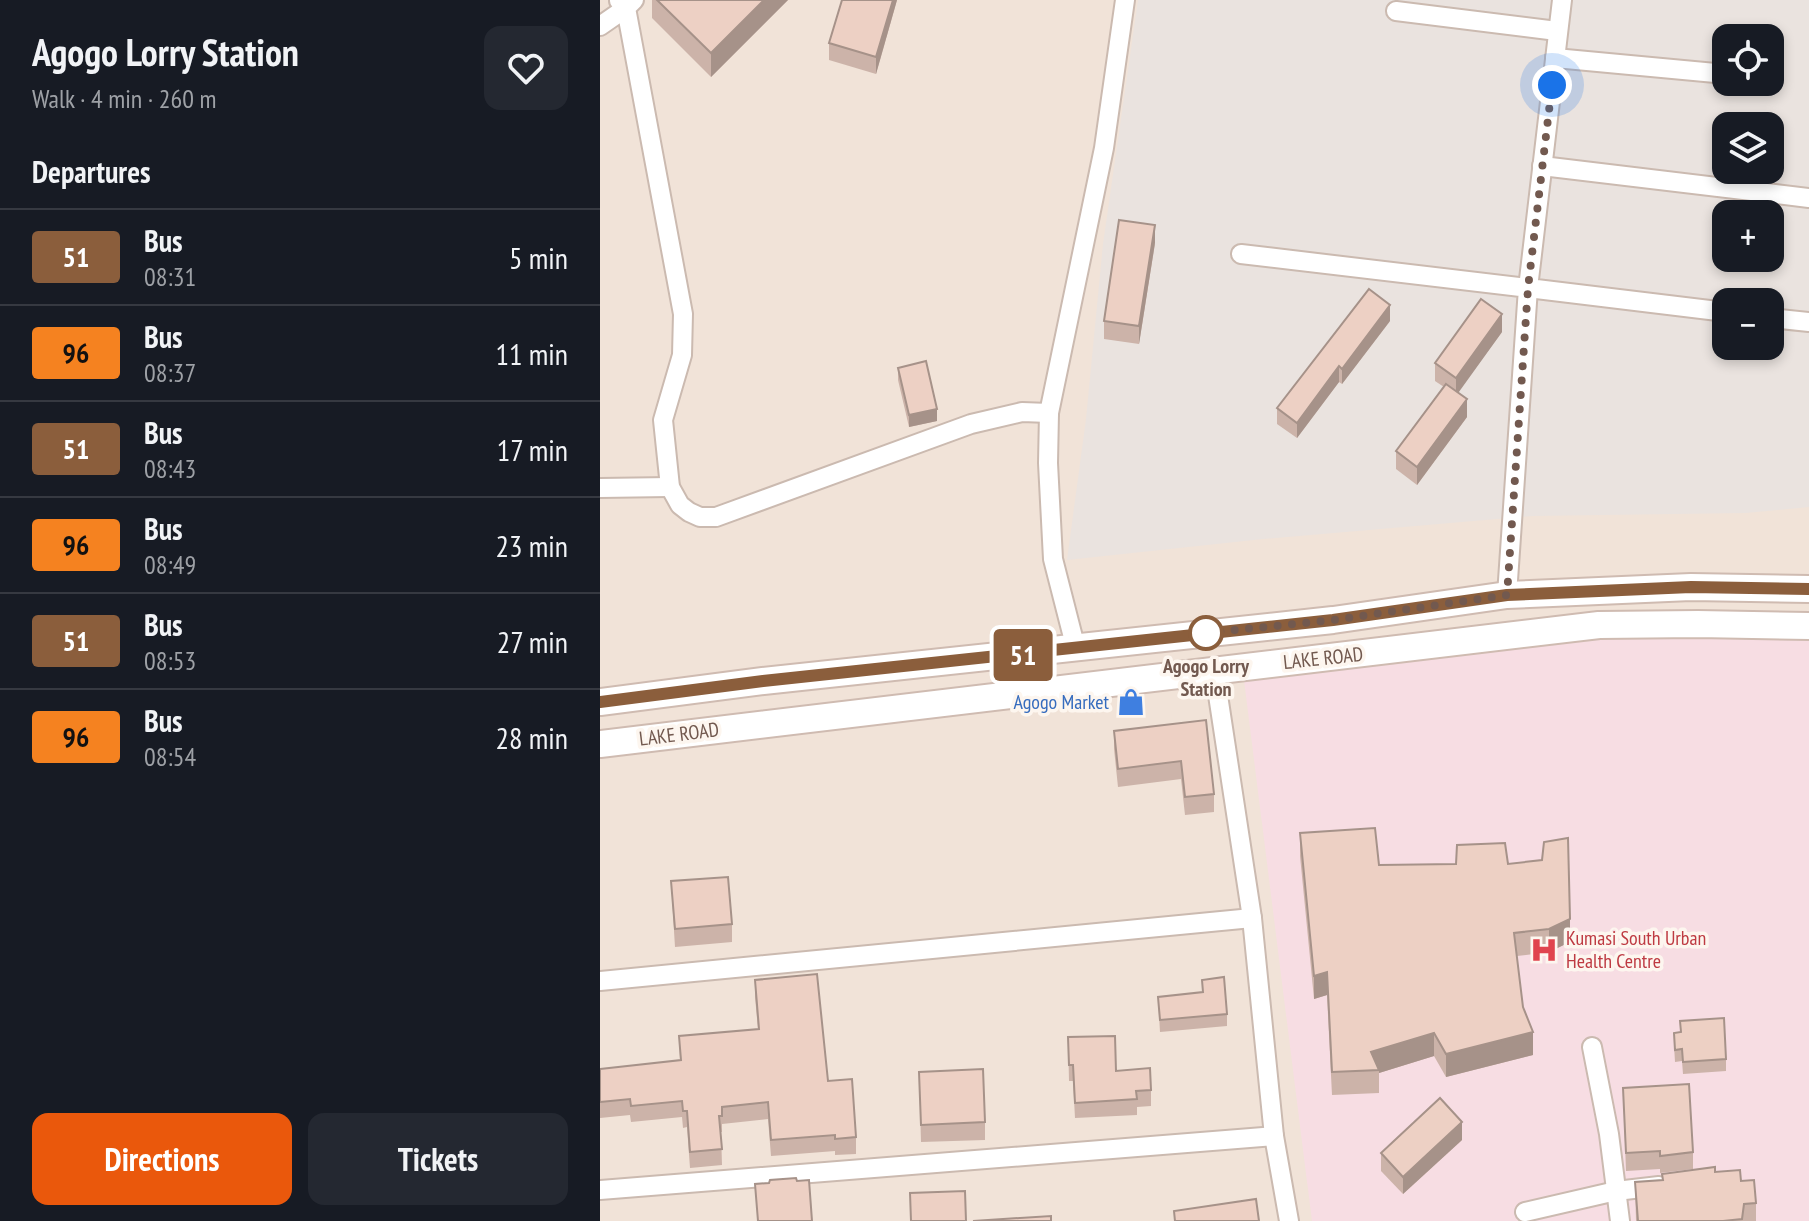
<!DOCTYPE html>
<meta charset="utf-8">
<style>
:root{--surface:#171b24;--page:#242831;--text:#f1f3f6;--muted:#9ea1a6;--line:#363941;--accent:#ea580c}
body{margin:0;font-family:"PT Sans Narrow",sans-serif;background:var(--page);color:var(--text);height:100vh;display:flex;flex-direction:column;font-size:30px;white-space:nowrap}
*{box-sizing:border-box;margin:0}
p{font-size:26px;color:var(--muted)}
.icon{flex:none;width:44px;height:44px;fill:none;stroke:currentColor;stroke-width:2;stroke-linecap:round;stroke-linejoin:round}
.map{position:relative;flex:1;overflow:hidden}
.details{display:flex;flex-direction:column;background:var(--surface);width:600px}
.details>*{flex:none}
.badge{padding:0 16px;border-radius:6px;font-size:28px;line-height:52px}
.controls{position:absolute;left:1112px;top:24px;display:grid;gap:16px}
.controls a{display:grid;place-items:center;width:72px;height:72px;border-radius:16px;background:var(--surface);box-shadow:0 4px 12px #0003;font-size:40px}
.you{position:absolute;width:40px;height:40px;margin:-20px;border:6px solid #fff;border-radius:50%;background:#1a73e8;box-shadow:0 0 0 12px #1a73e833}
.map>.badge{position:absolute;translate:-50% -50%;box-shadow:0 0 0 4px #fff}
h2{padding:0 32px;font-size:30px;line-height:72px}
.round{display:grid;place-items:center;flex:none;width:84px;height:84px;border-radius:16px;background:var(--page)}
.summary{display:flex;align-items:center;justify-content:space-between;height:136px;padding:0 32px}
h1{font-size:38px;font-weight:700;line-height:60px}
.action{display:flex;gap:16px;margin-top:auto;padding:16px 32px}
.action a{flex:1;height:92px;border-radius:16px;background:var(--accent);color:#fff;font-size:32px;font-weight:700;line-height:92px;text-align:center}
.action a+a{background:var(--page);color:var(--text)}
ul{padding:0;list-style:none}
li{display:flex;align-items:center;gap:24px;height:96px;padding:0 32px;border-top:2px solid var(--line)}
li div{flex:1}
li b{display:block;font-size:30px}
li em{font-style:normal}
li .badge{min-width:88px;font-weight:700;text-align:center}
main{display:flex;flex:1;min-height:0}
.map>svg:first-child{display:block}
.residential{fill:#f1e3d8;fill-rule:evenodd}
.industrial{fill:#eae3df;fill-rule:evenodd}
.medical{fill:#f7dde3}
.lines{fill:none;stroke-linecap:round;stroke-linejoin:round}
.street-casing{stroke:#cbbab0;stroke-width:22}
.secondary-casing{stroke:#cfbbb1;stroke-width:30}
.street{stroke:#fff;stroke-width:18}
.secondary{stroke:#fff;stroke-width:26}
.wall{fill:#ccb3a9}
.shaded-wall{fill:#a69289}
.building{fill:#edd0c4;stroke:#a69289;stroke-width:2}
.line-casing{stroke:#fff;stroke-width:18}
.line{stroke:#8b5e3c;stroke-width:12}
.walk{stroke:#72594f;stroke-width:8;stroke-dasharray:0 14.4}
.stop-dot{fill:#fff;stroke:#8b5e3c;stroke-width:4}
.labels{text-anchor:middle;stroke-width:7;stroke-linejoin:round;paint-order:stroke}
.street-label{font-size:20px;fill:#72594f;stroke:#fdf6ef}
.stop-label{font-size:20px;font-weight:bold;fill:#72594f;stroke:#fdf6ef}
.shop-label{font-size:20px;fill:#366cbe;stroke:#fdf6ef;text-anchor:end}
.health-label{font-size:20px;fill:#be3a42;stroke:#fdf6ef;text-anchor:start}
</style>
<main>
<section class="details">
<div class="summary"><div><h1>Agogo Lorry Station</h1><p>Walk · 4 min · 260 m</p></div><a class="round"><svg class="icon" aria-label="heart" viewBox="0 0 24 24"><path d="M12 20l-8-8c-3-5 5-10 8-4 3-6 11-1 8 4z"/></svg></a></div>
<h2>Departures</h2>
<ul>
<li><span class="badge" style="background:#8b5e3c;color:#fff">51</span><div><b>Bus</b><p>08:31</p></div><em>5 min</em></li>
<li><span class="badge" style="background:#f58220;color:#111">96</span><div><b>Bus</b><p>08:37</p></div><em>11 min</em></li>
<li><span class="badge" style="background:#8b5e3c;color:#fff">51</span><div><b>Bus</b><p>08:43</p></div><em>17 min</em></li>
<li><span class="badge" style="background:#f58220;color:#111">96</span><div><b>Bus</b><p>08:49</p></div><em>23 min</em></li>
<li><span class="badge" style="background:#8b5e3c;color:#fff">51</span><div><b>Bus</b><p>08:53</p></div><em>27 min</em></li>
<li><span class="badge" style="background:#f58220;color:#111">96</span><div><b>Bus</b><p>08:54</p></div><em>28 min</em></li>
</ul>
<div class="action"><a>Directions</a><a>Tickets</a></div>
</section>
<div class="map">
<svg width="1209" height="1221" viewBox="0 0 1209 1221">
<rect width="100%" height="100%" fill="#faf2e9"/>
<path class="residential" d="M0,0H1209V1221H0ZM1126,38H1170V82H1126ZM1126,126H1170V170H1126ZM1126,214H1170V258H1126ZM1126,302H1170V346H1126Z"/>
<path class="industrial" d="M538,0H1209V507L1146,513L932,516L663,539L467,560L486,419L503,244ZM1126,38H1170V82H1126ZM1126,126H1170V170H1126ZM1126,214H1170V258H1126ZM1126,302H1170V346H1126Z"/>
<polygon class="medical" points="1035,625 1209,629 1209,1221 712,1221 644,680"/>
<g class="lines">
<g class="street-casing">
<g id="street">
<polyline points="34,0 26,8 83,314 82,355 63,420 70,487 80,505 89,512 100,517 116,517 371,424 422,412 449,413"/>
<polyline points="962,0 928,288 1126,312"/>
<polyline points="796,11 957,31"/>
<polyline points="0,26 26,8 19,1"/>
<polyline points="955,58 1126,74"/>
<polyline points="942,166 1209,198"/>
<polyline points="641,254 928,288 907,595"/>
<polyline points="1170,318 1209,322"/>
<polyline points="0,488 70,487"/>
<polyline points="476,649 453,559 448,463 449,413 504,148 525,0"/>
<polyline points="614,669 652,918 674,1136 689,1221"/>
<polyline points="0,981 652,918"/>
<polyline points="992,1047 1009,1134 1020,1221"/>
<polyline points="0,1190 674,1136"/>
<polyline points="925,1212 1016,1191 1059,1186"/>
</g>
</g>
<g class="secondary-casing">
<g id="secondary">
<polyline points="0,702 163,681 733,620 907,595 1091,587 1209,589"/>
<polyline points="0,744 999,625 1098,624 1209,626"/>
</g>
</g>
<use href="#street" class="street"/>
<use href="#secondary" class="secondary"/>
</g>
<g class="wall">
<polygon points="52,0 188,0 111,77 52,18"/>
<polygon points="242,0 297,0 276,74 229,60 229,43"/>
<polygon points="555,243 539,344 504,339 504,321"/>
<polygon points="790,321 742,384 739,382 697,438 677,424 677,408"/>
<polygon points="902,332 858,392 867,417 817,485 796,469 796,451 844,387 835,381 835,363"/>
<polygon points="298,368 337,421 309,427 298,380"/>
<polygon points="606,720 614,794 614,812 585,815 581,779 518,787 514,749 514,731"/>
<polygon points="700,833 779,865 908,864 970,942 949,952 917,956 923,1007 933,1055 846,1077 834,1056 779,1073 779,1093 732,1095 727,995 714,999 700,856"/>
<polygon points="71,881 132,924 132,942 75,947"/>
<polygon points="155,980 228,1081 256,1137 256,1154 235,1155 235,1151 171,1156 168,1119 122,1124 122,1132 121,1132 122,1165 90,1168 87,1127 83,1128 82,1117 31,1122 30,1115 0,1118 0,1069 80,1060 79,1036 158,1029 155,997"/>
<polygon points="602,980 627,1014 627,1026 560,1032 558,997 603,993"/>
<polygon points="1080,1021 1126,1059 1126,1071 1083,1074 1082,1061 1075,1062 1074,1045 1074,1033 1080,1032"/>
<polygon points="468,1037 516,1071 551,1090 551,1106 537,1107 537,1115 475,1118 473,1081 469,1081"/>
<polygon points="319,1072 385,1122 385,1140 321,1142"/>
<polygon points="1023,1088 1093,1152 1093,1169 1060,1173 1060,1169 1026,1171"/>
<polygon points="862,1140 803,1194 781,1171 781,1153"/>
<polygon points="1062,1180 1141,1181 1156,1203 1156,1221 1036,1221 1035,1182"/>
</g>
<g class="shaded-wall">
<polygon points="164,0 188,0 111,77 111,53"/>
<polygon points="293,0 297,0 276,74 276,57"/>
<polygon points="555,225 555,243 539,344 539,326"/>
<polygon points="790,305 790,321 742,384 742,369"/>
<polygon points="902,314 902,332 856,396 856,378"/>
<polygon points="739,366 739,382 697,438 697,423"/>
<polygon points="867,399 867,417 817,485 817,467"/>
<polygon points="337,409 337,421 309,427 309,415"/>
<polygon points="970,919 970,942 949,952 949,929"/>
<polygon points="727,972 727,995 714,999 714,976"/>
<polygon points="933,1032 933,1055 846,1077 846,1054"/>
<polygon points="834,1033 834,1056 779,1073 779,1070 771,1052"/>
<polygon points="862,1122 862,1140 803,1194 803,1177"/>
</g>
<g class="building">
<polygon points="57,0 164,0 111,53"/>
<polygon points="242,0 293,0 276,57 229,43"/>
<polygon points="519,220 555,225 539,326 504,321"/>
<polygon points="769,289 790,305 742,369 739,366 697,423 677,408"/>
<polygon points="881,299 902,314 856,378 835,363"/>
<polygon points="326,361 337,409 309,415 298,368"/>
<polygon points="846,384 867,399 817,467 796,451"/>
<polygon points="606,720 614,794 585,797 581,761 518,769 514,731"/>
<polygon points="775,828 779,865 856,864 857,845 905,843 908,864 942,860 944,842 968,838 970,919 949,929 914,933 923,1007 933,1032 846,1054 834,1033 771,1052 779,1070 732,1072 727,972 714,976 700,833"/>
<polygon points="128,877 132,924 75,929 71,881"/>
<polygon points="217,974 228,1081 252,1079 256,1137 235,1139 235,1135 171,1140 168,1102 122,1107 122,1116 119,1116 122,1149 90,1152 87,1111 83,1111 82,1101 31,1106 30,1099 0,1102 0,1069 81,1060 79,1036 159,1029 155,980"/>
<polygon points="624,977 627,1014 560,1020 558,997 603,992 602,980"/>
<polygon points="1124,1018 1126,1059 1083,1062 1082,1049 1075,1050 1074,1033 1081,1032 1080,1021"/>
<polygon points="515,1036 516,1071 550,1068 551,1090 536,1091 537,1099 475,1103 473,1065 469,1065 468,1037"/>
<polygon points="383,1069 385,1122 321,1125 319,1072"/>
<polygon points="1089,1084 1093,1152 1060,1156 1060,1151 1026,1153 1023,1088"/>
<polygon points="840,1098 862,1122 803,1177 781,1153"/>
<polygon points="1115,1167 1115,1172 1140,1170 1141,1181 1154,1180 1156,1203 1144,1204 1142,1219 1123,1221 1038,1221 1035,1182 1063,1180 1062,1174"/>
<polygon points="196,1178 197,1181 209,1180 212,1221 158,1221 155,1184 169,1183 170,1180"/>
<polygon points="365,1191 366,1221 311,1221 310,1193"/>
<polygon points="656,1199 659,1221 575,1221 574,1211"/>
<polygon points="451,1216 451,1221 373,1221"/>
</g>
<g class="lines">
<g class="line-casing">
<polyline id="line" points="0,702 163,681 733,620 907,595 1091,587 1209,589"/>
</g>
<use href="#line" class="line"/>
<polyline class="walk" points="606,633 733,620 907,595 928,288 952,85"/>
</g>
<defs>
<g id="shop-bare" transform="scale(2.16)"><path d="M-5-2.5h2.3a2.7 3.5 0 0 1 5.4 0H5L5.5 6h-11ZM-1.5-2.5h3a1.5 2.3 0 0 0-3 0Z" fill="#3f7fe0" stroke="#fdf6ef" stroke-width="2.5" paint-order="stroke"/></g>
<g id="hospital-bare" transform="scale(2.16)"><path d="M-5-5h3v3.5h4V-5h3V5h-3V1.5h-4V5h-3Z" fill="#e0444e" stroke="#fdf6ef" stroke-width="2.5" paint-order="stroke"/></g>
</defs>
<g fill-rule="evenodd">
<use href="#shop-bare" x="531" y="702"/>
<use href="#hospital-bare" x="944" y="950"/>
</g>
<circle class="stop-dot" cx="606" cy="633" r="16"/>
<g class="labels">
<g class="street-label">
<text transform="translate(723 658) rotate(-6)" y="7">LAKE ROAD</text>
<text transform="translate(79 734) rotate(-7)" y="7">LAKE ROAD</text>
</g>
<g class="stop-label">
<text x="606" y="673">Agogo Lorry<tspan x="606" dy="23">Station</tspan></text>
</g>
<g class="shop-label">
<text x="509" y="709">Agogo Market</text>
</g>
<g class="health-label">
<text x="966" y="945">Kumasi South Urban<tspan x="966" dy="23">Health Centre</tspan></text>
</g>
</g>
</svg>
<div class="controls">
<a><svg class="icon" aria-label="locate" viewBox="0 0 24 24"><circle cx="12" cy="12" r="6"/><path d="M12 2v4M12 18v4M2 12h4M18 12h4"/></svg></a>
<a><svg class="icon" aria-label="layers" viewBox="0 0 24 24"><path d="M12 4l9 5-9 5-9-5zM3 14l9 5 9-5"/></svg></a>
<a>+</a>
<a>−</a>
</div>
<div class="you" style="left:952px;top:85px"></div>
<b class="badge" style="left:423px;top:655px;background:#8b5e3c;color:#fff">51</b>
</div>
</main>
